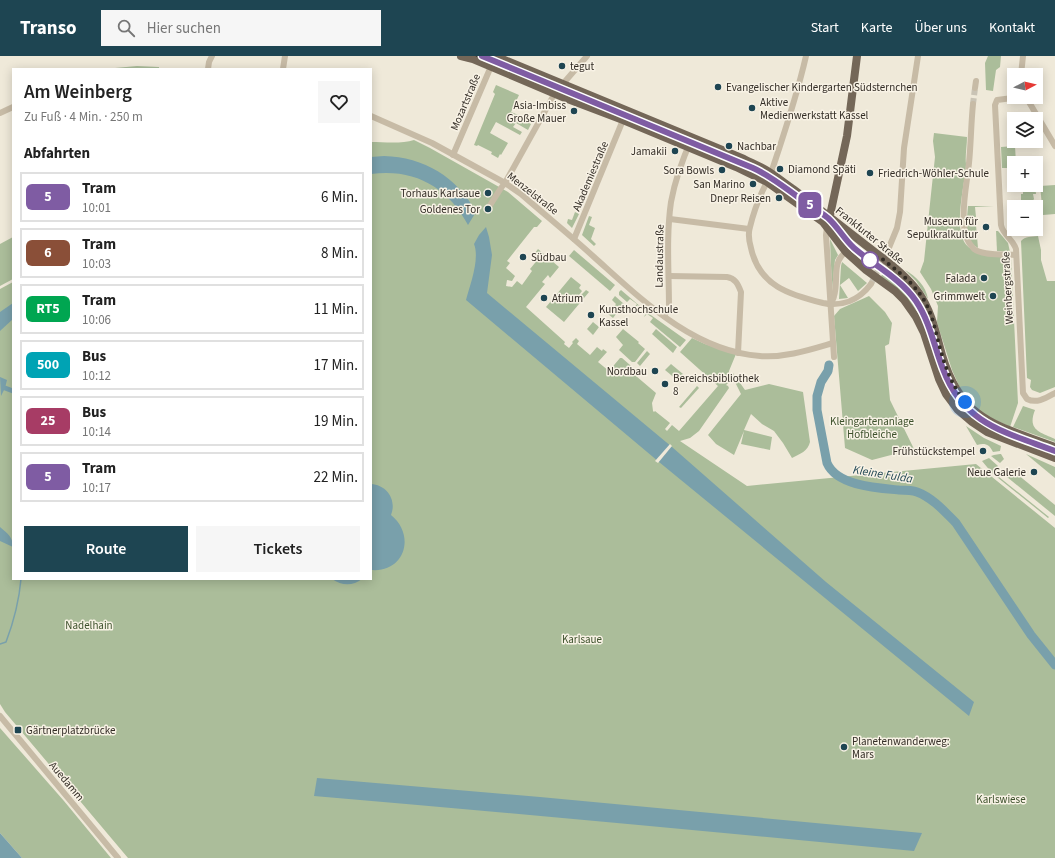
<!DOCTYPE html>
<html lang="de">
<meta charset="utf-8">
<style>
:root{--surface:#fff;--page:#f6f6f6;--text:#222;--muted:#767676;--line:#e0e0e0;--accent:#1e4552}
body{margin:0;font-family:"Source Sans 3",sans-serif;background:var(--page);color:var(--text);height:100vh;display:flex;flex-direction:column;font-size:15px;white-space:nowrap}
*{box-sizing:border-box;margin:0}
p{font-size:13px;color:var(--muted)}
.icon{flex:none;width:22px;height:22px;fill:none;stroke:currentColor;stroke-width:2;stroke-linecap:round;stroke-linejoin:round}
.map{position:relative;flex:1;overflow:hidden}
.drawer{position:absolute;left:12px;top:12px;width:360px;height:512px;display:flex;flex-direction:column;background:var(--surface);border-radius:0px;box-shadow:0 2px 10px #0003}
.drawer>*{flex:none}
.badge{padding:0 8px;border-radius:6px;font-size:14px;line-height:26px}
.needle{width:26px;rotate:83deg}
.tools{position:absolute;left:1007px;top:12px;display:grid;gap:8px}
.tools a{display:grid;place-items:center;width:36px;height:36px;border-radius:0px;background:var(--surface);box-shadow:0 2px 10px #0003;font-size:20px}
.you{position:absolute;width:20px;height:20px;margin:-10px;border:3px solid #fff;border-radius:50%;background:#1a73e8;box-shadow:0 0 0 6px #1a73e833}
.map>.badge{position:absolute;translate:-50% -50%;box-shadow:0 0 0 2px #fff}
h2{padding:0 12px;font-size:15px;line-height:36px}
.round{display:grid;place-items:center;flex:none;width:42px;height:42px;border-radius:0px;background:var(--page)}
.headline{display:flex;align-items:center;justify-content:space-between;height:68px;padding:0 12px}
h1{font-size:19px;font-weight:600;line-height:30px}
.button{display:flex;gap:8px;margin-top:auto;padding:8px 12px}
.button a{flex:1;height:46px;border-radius:0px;background:var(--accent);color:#fff;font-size:16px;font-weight:600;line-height:46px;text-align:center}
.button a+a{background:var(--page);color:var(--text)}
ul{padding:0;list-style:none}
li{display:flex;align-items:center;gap:12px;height:50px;margin:0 8px 6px;padding:0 4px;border:2px solid var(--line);border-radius:0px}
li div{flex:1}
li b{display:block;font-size:15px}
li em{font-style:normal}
li .badge{min-width:44px;font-weight:700;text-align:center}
header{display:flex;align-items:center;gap:24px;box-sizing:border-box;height:56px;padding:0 20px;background:var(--accent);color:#fff}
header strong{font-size:19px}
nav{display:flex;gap:22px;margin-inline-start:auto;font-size:14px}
.search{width:280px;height:36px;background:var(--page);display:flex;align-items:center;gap:10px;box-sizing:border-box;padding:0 14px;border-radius:0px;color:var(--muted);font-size:15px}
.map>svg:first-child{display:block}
.green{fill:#abbd9a}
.water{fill:#79a0ab}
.pier{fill:#efe9d9}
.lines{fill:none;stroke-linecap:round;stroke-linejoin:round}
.stream{stroke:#79a0ab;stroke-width:1.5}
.canal{stroke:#79a0ab;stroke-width:5}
.river{stroke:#79a0ab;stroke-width:9}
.minor-tunnel{stroke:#c9c3b5;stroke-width:6;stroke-dasharray:6 3;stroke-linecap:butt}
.minor{stroke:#c7bba6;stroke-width:6}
.major{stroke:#746758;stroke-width:8}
.tram{stroke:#332d26;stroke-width:1}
.line-casing{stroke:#fff;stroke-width:9}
.line{stroke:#7f5ca3;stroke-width:6}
.walk{stroke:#332d26;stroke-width:4;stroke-dasharray:0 7.2}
.poi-dot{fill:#1e4552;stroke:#f8f2e5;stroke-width:1.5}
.stop-dot{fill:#fff;stroke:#7f5ca3;stroke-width:2}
.labels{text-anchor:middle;stroke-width:3;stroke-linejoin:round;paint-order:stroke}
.poi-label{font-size:11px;fill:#332d26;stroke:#f8f2e5;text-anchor:end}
.street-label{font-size:11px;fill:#332d26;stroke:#f8f2e5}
.park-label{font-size:11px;fill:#3c502b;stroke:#f8f2e5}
.water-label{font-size:12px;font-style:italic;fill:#1e4552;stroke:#f8f2e5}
</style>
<header>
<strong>Transo</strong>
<div class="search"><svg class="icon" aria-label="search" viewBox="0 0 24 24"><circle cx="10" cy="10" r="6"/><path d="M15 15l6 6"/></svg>Hier suchen</div>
<nav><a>Start</a><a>Karte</a><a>Über uns</a><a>Kontakt</a></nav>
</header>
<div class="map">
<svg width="1055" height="802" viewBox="0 0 1055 802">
<rect width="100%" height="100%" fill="#efe9d9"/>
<g class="green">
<polygon points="988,0 1001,0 1000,11 996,14 993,35 986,34 985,7"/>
<polygon points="137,10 159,11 159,13 104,13"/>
<polygon points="496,29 519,39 511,56 521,60 522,64 531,68 528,74 516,67 513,71 522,76 520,79 496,66 490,77 508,87 501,99 500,98 498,102 491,98 492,96 478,89 477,90 474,89 495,38 493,36"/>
<path d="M934,77L967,81C967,90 965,100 966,108C966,127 949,183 972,193C980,197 1001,199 1011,202L1018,347L1010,371L983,358L969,344L960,332L952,314L940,276L937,266L938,250L931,233L920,216L924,205L931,138L935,101L933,85Z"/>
<path d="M414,84L430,92L508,136L542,165L537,171H534L507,205L510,207L506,212L515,220L512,225L507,224L506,230L512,231L517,225L522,229L532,215L530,213L539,202L535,197L538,193L559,211L550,222L548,219L542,226L545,228L526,251L565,286L564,288L569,292L573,287L572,286L576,282L579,285L577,288L590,299L597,291L602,295L603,293L607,296L598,306L609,315L620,302H622L638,316L636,320L656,337L652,347L653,355L654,356L655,355L670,367L665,373L667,375L672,369L679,375L718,330L680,296L692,282L705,288L736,298L729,315V326L726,329L728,330L729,332L699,375L690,382L680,385L747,430L976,408L1055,472V802H128L5,656L0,648V233L13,226V523H371V86C384,86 402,88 414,84Z"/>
<polygon points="1015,90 1016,107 1014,107 1014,112 1002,112 1001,91"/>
<polygon points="1023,129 1035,129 1036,138 1033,138 1034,143 1030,149 1021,149 1021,138 1023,138"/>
<polygon points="1055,129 1055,158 1043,159 1040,130"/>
<path d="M968,150H994L975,151L976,161H973L971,163L972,168L976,169L978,192C963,184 967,164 968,150Z"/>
<polygon points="575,156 579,158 572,172 567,167 568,163 572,164"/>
<polygon points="589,160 592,161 589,169 595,172 591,183 596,188 594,190 582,179"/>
<polygon points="996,175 998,175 1008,187 1010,196 997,195"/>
<path d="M1038,180L1041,194V204L1047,225H1055V331L1040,337L1032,334L1030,331L1031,324L1027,322L1021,185C1025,180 1032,181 1038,180Z"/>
<polygon points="13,181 13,223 0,230 0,188"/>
<polygon points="830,183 838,199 835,204 832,234"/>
<polygon points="574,194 615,229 610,235 569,200"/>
<polygon points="842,206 867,227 858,235 849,222 840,229 848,242 839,243 841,210"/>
<path d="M886,212L913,234L926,253L924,254C912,237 901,227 885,214Z"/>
<path d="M905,214C916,220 926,230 928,243L916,225Z"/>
<polygon points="883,218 902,234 918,254 917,255 900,235 881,220"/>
<polygon points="571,221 581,229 579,232 582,235 579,239 580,240 586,234 589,236 564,266 546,251"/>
<polygon points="621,234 648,257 686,284 680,291 650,266 653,262 647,258 644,261 646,257 638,249 634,252 637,248 630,243 627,246 619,239 619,236"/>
<polygon points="615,240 624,248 613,262 608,258 616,248 612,244"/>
<polygon points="869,240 885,256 892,267 889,288 885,290 890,344 914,393 872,404 845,392 834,260 840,253"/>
<polygon points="593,266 599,271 593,279 587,273"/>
<polygon points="623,273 639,286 638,287 645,293 635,306 632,306 619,294 623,289 616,281"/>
<polygon points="656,273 677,291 673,297 652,278"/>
<polygon points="647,295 650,298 640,310 637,307"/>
<polygon points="671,308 683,318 677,324 665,314"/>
<path d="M733,317L745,334L769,328L803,336L810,386C808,395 800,398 792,402L783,387L774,375L762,368L751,358L744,374L772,381L770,394L741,388L744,375L734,399L716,388L708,379L741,338L734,324Z"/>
<polygon points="697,330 699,332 681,352 679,351"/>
<path d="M1023,350L1035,354C1027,374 1040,376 1055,383V386L1013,371Z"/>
<path d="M966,370L984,382L1001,390L1000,395L993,396C989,388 985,387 977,389Z"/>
<polygon points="1000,398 1001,398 1004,403 1000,407 991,400 994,399"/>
<polygon points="1026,398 1055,411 1055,422"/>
<polygon points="989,402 998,410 994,417 1049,461 1048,462 992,417 982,405"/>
<polygon points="1012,414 1055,449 1055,460 1007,421"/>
<polygon points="0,672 64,745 111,802 22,802 0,777"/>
</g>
<g class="water">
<path d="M384,100C424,101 457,121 476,156L468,169C448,131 414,112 371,118V101Z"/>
<path d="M486,171L489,181L492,199L487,237L672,391L826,526L974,646L969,660L659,406L466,244C470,229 480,203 474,188L479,179Z"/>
<polygon points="13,247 13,263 0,275 0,256"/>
<polygon points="0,321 7,324 5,332 1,340"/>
<path d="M371,428C387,429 397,444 391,459C416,479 405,517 371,514Z"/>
<path d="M0,471C7,477 13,481 13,491L0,485Z"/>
<path d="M332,523H362C353,530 342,530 332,523Z"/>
<path d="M317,722L540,741L922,777L914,795C714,776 514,757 314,740Z"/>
<polygon points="0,777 22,802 0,802"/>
</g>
<polygon class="pier" points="670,388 672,390 658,407 655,405"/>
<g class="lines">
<path class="stream" d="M0,588L6,586C14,565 19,546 21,523"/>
<polyline class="canal" points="5,332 13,335"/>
<path class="river" d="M829,309L828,315L821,326L817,340V354L827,407C837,430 877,432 899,434C905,434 912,434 917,436C933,442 945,456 956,467L1031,579L1055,609"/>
<g class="minor-tunnel">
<polyline points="973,48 975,32"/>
<polyline points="871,228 888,194"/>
</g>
<g class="minor">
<path d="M806,0C797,40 784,78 771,117C768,124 765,130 762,136C757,147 753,159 750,171C748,177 749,185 751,192C759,230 790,239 823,247C842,251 859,244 871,228"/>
<polyline points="208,13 209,6 212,0"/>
<polyline points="283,13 285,0"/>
<polyline points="1021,19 1023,0"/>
<polyline points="975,32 976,25"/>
<path d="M1020,41L997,44L995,49L1001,169C1003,179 1013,183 1016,193L1023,337L1027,343C1037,348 1046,342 1055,337"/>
<polyline points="1026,41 1055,90"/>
<path d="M973,48C971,68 971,87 969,107C967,127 962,148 964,168C964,178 967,186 974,193C983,200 1005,198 1016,199"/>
<polyline points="0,57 13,51"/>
<path d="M371,60L432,87L505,127L521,138C545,159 570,179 594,201C641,243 693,295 760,300C785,302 809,294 833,287"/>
<polyline points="453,99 489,15 496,1"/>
<polyline points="487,154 501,132 505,127 555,37 587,0"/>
<polyline points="670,163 749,173"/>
<polyline points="827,171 826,179 834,301"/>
<polyline points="574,183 623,64"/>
<polyline points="888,194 897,172 900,156 904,92 918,0"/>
<path d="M669,220L727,221C735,222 738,228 741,236L738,297"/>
<path d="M830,248C831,246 834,243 834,240C839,225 831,206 846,196"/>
<path d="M664,260L669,252C669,217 666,180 671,146C675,124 683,102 692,82"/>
<polyline points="0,660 118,802"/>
</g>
<g class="major">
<polyline points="461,0 473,3 565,42 623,64 736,111 767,126 823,166 846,196 866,214 895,235 904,244 916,261 924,277 939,323 946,338 958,354 972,366 987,376 1055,402"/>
<path d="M495,0L744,103C752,107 759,110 766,114C776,120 784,127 793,133C817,151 840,169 863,187C882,202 905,217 919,237C932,256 936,278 942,299C962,366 997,369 1055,391"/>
<polyline points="829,164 847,80 857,0"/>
</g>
<path class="tram" d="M476,0L749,113C770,124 788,138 807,152C815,158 824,163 831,170C839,178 845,188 854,195C873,212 896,223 912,243C927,263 932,287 939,311C958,369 1004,378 1055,398"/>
</g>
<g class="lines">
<g class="line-casing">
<path id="line" d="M482,0L753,112C769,119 784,131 798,141C808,148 819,155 828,162C838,171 844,183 854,192C875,210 900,222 916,245C930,266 934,290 943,313C963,368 1005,376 1055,395"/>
</g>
<use href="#line" class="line"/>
<path class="walk" d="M870,204L880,201C895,213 913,226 924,244C934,261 936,280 942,299C947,316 954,332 965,346"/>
</g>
<g class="poi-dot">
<circle cx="562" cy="10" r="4"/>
<circle cx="718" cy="31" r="4"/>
<circle cx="752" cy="52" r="4"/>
<circle cx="574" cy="55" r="4"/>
<circle cx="729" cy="90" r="4"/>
<circle cx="675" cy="95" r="4"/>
<circle cx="780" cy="113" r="4"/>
<circle cx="722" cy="114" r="4"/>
<circle cx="870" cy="117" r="4"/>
<circle cx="753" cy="128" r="4"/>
<circle cx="488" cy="137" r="4"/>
<circle cx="779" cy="142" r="4"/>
<circle cx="488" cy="153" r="4"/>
<circle cx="986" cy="171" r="4"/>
<circle cx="523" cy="201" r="4"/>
<circle cx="984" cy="222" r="4"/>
<circle cx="993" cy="240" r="4"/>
<circle cx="544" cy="242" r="4"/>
<circle cx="591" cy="259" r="4"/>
<circle cx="655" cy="315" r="4"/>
<circle cx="665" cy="328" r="4"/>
<circle cx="983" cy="395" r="4"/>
<circle cx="1034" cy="416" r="4"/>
<rect x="14" y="670" width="8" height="8" rx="2"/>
<circle cx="844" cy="691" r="4"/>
</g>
<circle class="stop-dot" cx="870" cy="204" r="8"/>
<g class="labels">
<g class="poi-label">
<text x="570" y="14" text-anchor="start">tegut</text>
<text x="726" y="35" text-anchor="start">Evangelischer Kindergarten Südsternchen</text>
<text x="760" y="50" text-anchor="start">Aktive<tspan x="760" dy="13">Medienwerkstatt Kassel</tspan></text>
<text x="566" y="53">Asia-Imbiss<tspan x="566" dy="13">Große Mauer</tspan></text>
<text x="737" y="94" text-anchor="start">Nachbar</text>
<text x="667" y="99">Jamakii</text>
<text x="788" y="117" text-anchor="start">Diamond Späti</text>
<text x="714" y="118">Sora Bowls</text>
<text x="878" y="121" text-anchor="start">Friedrich-Wöhler-Schule</text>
<text x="745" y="132">San Marino</text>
<text x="480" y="141">Torhaus Karlsaue</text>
<text x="771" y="146">Dnepr Reisen</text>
<text x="480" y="157">Goldenes Tor</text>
<text x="978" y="169">Museum für<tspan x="978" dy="13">Sepulkralkultur</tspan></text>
<text x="531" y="205" text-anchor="start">Südbau</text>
<text x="976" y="226">Falada</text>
<text x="985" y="244">Grimmwelt</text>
<text x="552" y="246" text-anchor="start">Atrium</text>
<text x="599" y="257" text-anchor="start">Kunsthochschule<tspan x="599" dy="13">Kassel</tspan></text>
<text x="647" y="319">Nordbau</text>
<text x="673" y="326" text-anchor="start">Bereichsbibliothek<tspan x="673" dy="13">8</tspan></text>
<text x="975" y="399">Frühstückstempel</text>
<text x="1026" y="420">Neue Galerie</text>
<text x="26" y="678" text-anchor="start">Gärtnerplatzbrücke</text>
<text x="852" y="689" text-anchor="start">Planetenwanderweg:<tspan x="852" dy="13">Mars</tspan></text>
</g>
<g class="street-label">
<text transform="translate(465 46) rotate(-67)" y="4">Mozartstraße</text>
<text transform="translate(590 120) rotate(-67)" y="4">Akademiestraße</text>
<text transform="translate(533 137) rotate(38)" y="4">Menzelstraße</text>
<text transform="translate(870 179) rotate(39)" y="4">Frankfurter Straße</text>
<text transform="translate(659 200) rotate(-89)" y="4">Landaustraße</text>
<text transform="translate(1007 232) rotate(-93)" y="4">Weinbergstraße</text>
<text transform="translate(67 725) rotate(50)" y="4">Auedamm</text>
</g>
<g class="park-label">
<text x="872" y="369">Kleingartenanlage<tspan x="872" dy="13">Hofbleiche</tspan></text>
<text x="89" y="573">Nadelhain</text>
<text x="582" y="587">Karlsaue</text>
<text x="1001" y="747">Karlswiese</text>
</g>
<g class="water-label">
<text transform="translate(883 418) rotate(9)" y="4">Kleine Fulda</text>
</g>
</g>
</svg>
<div class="tools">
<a><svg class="needle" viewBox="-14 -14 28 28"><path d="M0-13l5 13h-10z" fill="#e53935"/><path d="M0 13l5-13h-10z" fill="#767676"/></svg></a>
<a><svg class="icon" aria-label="layers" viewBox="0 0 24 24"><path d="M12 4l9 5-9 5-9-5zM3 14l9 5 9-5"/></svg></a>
<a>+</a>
<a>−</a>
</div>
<div class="you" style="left:965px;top:346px"></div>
<b class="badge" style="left:810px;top:149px;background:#7f5ca3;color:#fff">5</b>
<section class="drawer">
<div class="headline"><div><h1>Am Weinberg</h1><p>Zu Fuß · 4 Min. · 250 m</p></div><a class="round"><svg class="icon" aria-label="heart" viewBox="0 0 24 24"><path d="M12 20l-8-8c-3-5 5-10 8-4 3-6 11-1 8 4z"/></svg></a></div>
<h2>Abfahrten</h2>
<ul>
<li><span class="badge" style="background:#7f5ca3;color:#fff">5</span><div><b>Tram</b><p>10:01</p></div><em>6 Min.</em></li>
<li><span class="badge" style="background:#8a4f38;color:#fff">6</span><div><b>Tram</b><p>10:03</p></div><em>8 Min.</em></li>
<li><span class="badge" style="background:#00a651;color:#fff">RT5</span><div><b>Tram</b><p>10:06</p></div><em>11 Min.</em></li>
<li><span class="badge" style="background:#00a3b4;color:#fff">500</span><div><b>Bus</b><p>10:12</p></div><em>17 Min.</em></li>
<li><span class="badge" style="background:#a73c65;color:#fff">25</span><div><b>Bus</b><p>10:14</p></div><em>19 Min.</em></li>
<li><span class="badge" style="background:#7f5ca3;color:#fff">5</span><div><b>Tram</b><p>10:17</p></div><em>22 Min.</em></li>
</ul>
<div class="button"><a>Route</a><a>Tickets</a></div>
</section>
</div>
